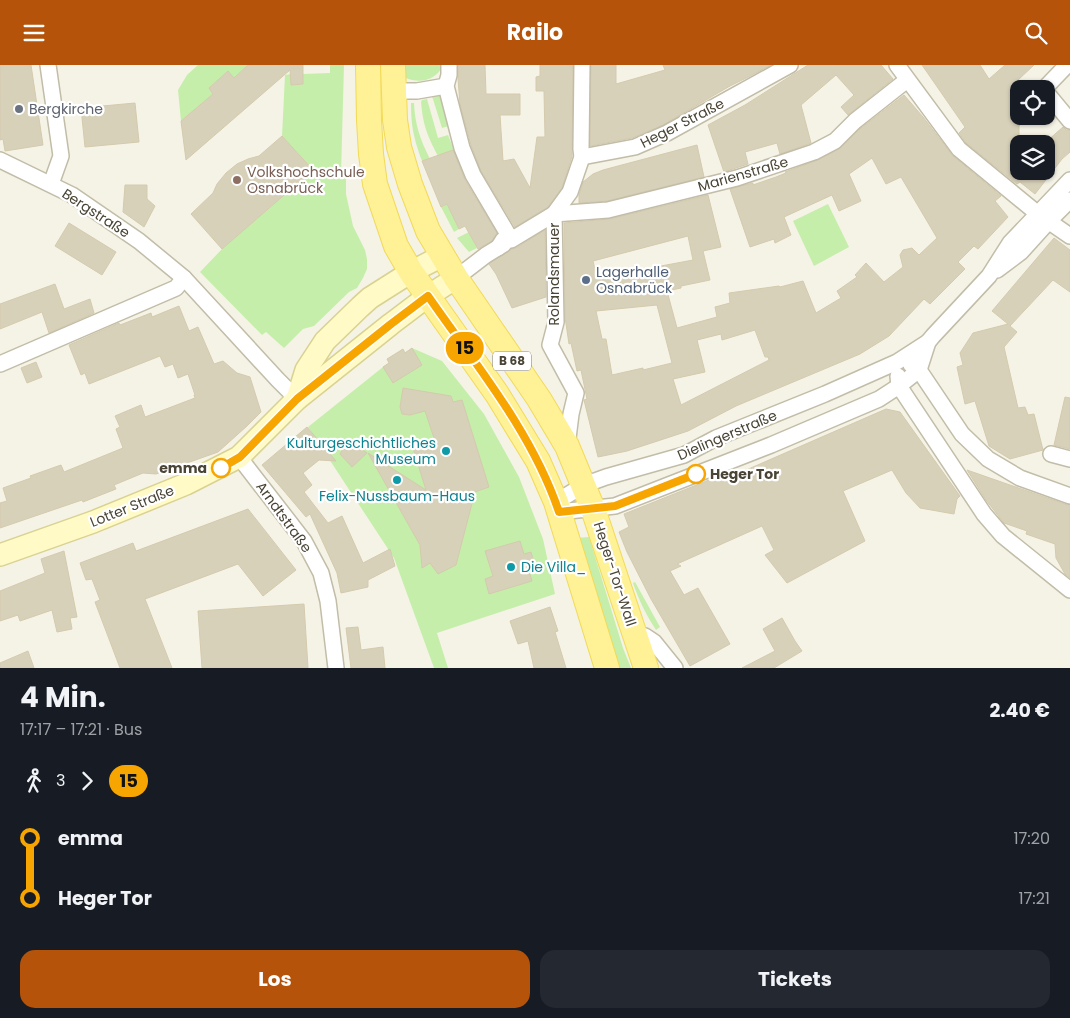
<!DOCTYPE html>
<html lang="de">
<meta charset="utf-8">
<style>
:root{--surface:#171b24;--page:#242831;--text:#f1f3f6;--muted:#9ea1a6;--accent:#b45309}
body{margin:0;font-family:Poppins,sans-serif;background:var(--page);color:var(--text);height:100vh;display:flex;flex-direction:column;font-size:19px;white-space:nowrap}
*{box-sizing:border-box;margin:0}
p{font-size:16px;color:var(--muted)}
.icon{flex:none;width:28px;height:28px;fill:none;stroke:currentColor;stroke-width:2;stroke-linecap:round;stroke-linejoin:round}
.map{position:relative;height:603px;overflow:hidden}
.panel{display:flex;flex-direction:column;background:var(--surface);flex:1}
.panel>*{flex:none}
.badge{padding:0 10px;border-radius:16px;font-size:18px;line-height:32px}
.controls{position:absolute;left:1010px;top:15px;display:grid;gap:10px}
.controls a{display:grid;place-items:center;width:45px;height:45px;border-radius:10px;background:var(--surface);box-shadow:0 1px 4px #0004;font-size:25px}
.map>.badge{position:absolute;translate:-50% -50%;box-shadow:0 0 0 2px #fff}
.legs{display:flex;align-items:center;gap:8px;height:55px;padding:0 20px;font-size:16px}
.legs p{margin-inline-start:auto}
.overview{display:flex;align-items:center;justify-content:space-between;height:85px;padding:0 20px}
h1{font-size:28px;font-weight:700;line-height:38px}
.primary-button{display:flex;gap:10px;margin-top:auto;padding:10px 20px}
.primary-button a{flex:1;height:58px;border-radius:15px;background:var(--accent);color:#fff;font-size:20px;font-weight:700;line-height:58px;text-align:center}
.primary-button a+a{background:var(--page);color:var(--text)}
ul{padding:0 20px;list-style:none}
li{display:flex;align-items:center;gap:18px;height:60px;font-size:19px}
li i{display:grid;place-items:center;width:8px;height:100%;margin:0 6px;background:currentColor}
li i::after{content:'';width:12px;height:12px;margin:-6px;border:4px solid;border-radius:50%;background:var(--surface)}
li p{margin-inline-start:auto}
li:first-child i{background:linear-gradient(#0000 50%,currentColor 0)}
li:last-child i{background:linear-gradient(currentColor 50%,#0000 0)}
header{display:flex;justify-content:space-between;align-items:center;height:65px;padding:0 20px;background:var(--accent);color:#fff;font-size:22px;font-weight:700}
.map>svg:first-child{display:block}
.green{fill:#c5eeab}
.building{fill:#d8d1ba;stroke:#d4caad;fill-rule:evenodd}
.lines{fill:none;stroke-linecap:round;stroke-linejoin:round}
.street-casing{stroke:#c2bda8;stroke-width:18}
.secondary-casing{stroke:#d9d291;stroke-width:24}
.primary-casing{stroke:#f1da59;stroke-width:26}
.street{stroke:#fff;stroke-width:15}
.secondary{stroke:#fffac6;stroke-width:21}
.primary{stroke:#fff195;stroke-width:24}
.line-1-casing{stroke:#fff;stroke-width:11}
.line-1{stroke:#f7a500;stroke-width:8}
.worship-dot{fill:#6b7280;stroke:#fff;stroke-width:2}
.education-dot{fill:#8d6e63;stroke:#fff;stroke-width:2}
.service-dot{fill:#5c6f8a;stroke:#fff;stroke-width:2}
.culture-dot{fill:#0f9aa8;stroke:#fff;stroke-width:2}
.stop-1-dot{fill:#fff;stroke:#f7a500;stroke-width:2.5}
.labels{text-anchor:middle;stroke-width:4.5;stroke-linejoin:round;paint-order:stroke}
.shield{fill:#fff;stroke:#807c72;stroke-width:1}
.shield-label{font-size:12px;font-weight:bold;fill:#494435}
.worship-label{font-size:14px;fill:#5b616d;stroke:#fff;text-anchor:start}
.street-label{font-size:14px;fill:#494435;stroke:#fff}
.education-label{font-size:14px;fill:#785e54;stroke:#fff;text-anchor:start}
.service-label{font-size:14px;fill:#4e5e75;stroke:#fff;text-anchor:start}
.culture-label{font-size:14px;fill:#0d838f;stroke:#fff;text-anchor:end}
.stop-label{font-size:14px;font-weight:bold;fill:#494435;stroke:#fff;text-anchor:end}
</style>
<header><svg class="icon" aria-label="menu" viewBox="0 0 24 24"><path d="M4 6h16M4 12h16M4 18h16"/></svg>Railo<svg class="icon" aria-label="search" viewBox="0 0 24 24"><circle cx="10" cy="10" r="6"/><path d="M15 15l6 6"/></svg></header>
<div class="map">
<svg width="1070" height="603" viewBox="0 0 1070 603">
<rect width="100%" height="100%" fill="#f5f3e6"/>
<g class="green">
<polygon points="198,0 248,0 234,13 228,6 209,23 213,29 181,56 178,25 187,10"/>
<polygon points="330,0 344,0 341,109 346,114 346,129 353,161 365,185 367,194 367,204 363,213 357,223 349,227 314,261 303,264 284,283 266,267 262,270 200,207 222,184 313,105 282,71 285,10 291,9 291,20 303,19 303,9 330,8"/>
<path d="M404,0H443C437,15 420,19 406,13L404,7Z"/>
<polygon points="437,30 441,32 452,60 442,63 432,31"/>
<path d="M427,34L438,73L448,70L454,85L438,91C427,70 423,60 421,37L422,35Z"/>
<path d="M411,38H414C415,60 420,74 430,94L422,96C414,74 411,62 411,38Z"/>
<polygon points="447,139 459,164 454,167 441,142"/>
<polygon points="828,139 849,182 814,201 793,156"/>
<polygon points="469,167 477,183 469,187 457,173"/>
<polygon points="412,283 442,296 484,349 519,412 543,474 555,529 437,568 448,603 434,603 394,493 308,362 383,302"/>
<polygon points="589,472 623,583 631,603 615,603 575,473"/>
<path d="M635,517L660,562L656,565C646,550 639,535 633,518Z"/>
</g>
<g class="building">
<polygon points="0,0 31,0 43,80 5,86 3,74 0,75"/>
<polygon points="248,0 303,0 303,19 291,20 290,5 186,95 181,56 213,29 209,23 228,6 234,13"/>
<polygon points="458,0 485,0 486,29 520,29 520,50 500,50 503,96 514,94 530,123 537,72 545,72 544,26 536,26 536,12 540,11 540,0 573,0 572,91 562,123 548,142 515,162 481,106 471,80 460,39 458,14"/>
<polygon points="591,0 616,0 616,19 665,5 663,0 771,0 750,11 730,21 663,60 632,73 590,81"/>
<polygon points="808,0 881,0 893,14 848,50 841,42 854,30 836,10 801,40 811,78 780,89 777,78 745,87 748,99 724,107 708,60 745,40"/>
<polygon points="922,0 980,0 989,14 1005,0 1034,0 1018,15 1030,24 1019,24 1019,51 1022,51 1025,54 1019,61 1019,106 1046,106 1046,77 1063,62 1066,65 1070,65 1070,87 1062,94 1035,129 1020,117 1017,119 966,78 959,68 965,62"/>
<path d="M904,30L923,52L953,91L1001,131L995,136L1008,152L978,184L974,181L958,197L965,204L930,239L924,234L889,271L860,289L736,341L688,366L627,386L598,392L584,335L587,334L581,305L577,306L571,278L569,279L565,252L564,158L610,154L708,130L721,182L703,186L710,215L681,221V223L667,226L677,263L717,252L715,242L730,238L729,228L779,221L780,222L803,216L816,248L841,233L837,226L857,212L855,210L866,198L884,217L903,202L900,190L903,185L912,183L919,190L937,173L901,112L886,119L872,93L849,109L861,136L839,146L832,130L784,152L791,170L775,178L774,174L750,182L730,124L753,118V120L776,112L786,108L785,107L818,95L839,84L861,63ZM688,171L693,195L597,213L593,196ZM657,240L672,298L643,305V303L612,310L606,274H602L596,246ZM755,265L765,292H768L769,295L681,340L673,314L705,307L697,275L721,269L722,275Z"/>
<polygon points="135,38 139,77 85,82 81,43"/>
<polygon points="282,71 313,105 222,184 191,149 213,128 217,119 226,108 237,99 248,94 259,91"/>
<polygon points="697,80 704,112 607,136 579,138 579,130 583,117 593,109 603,105"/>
<polygon points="453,85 465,115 497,168 492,176 478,184 465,161 459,164 447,139 441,142 422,96"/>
<polygon points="125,120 147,120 147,134 155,141 144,162 123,147"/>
<polygon points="69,158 116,187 102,210 55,181"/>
<polygon points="545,165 546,232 512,243 496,209 489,199 512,184 516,183"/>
<polygon points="1054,173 1070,185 1070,227 1053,215 1010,261 1017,267 1004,282 1018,343 1025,342 1028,350 1034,349 1043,385 1010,394 989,381 975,336 965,339 957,302 963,300 960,288 973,268 1008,259 992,246"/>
<polygon points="55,219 64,244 90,234 94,248 49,268 42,247 0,264 0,239"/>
<polygon points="179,241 189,266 198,262 214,299 223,296 237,308 250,312 261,347 247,361 218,387 156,409 143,408 114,420 116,424 83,437 82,435 0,463 0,438 7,436 3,423 31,413 30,411 61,400 64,407 123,383 116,364 120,362 115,351 141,340 145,352 195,333 194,330 195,330 188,309 178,313 173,299 165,302 160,291 89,319 85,308 81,310 69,280 119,258 120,260 151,248 152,252"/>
<polygon points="412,283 422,300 393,318 383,302 389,298 387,294 403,284 405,288"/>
<polygon points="36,297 42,312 27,318 21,303"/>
<polygon points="403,323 451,331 453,337 462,335 489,422 475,427 456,500 438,509 430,498 422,503 420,480 368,388 426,425 412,380 434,373 425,346 410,350 402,349 400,342"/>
<polygon points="1065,332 1070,333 1070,384 1054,380"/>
<polygon points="886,344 900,347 960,431 957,434 954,449 920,443 906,428 892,405 843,426 865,476 787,518 765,490 774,485 762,461 677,499 681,501 670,506 684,530 698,523 730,579 690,601 651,534 627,487 619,467 629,462 624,449 719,411 721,416"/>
<polygon points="307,362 336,396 319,395 303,408 312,420 304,427 328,458 342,451 363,498 390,484 395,501 368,515 368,522 341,528 337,508 310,449 306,452 262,400"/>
<polygon points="348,375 367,388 352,402 340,389"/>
<polygon points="967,405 1070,441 1070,513 1065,509 1056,493 1055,479 1026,469 1027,466 1004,458 986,435"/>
<polygon points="248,444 296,505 263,531 238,499 145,534 172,603 120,603 95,537 100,535 92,514 86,515 80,498 133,478 136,486"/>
<polygon points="520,476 524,489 531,487 535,501 528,503 532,516 489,529 485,514 493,511 485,486"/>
<polygon points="64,486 77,552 70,553 72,564 57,567 52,545 20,556 18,550 0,556 0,526 45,508 41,494"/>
<polygon points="304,539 308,603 202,603 198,546"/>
<polygon points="550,542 558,566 555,567 566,603 534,603 528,576 518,579 510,556"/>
<polygon points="782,553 795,576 802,586 774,603 742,603 775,586 763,564"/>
<polygon points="358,562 361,585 383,582 385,603 351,603 346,563"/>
<polygon points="28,586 34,603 0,603 0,598"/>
</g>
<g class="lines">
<g class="street-casing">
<g id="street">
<polyline points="48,0 61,91 51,119"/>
<polyline points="449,0 449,10 446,21 462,83 473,110 509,171"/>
<polyline points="897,0 959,84 1032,144"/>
<polyline points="1044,24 1067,0"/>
<polyline points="393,26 417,26 446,21"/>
<polyline points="1046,27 1070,56"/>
<polyline points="582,92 635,82 667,68 790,0"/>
<polyline points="0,95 72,130 139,176 184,213 278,315 297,334"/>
<polyline points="554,149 608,145 737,113 814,87 835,76 855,56 907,15"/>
<polyline points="554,149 556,257 550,280 576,328 571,349 567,381"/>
<polyline points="1054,160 1070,171"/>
<polyline points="498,183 503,175 509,171 511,175 554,149 570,127 582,92 581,84 582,0"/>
<polyline points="997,205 1021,187 1049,156 1070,135"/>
<polyline points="456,213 486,190 504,179"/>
<polyline points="0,299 176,223 184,213"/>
<polyline points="911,300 919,305 962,369 988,394 1020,413 1070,431"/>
<polyline points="898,311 899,321 984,449 1003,471 1070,525"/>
<polyline points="1051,389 1070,394"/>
<polyline points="239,392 304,476 321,508 328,536 336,603"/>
<polyline points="556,437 584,420 606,412 684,390 716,373 825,329 897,297 928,277 933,271 989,211 1010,178 1070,115"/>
<polyline points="559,447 615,441 771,380 879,334 899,321 919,305 928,277"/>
<polyline points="635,570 645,571 654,577 675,603"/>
</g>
</g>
<g class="secondary-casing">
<g id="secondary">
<polyline points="297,334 306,305 325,276 360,242 370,233 411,207 442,191"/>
<polyline points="0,490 93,457 186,419 239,392 297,334 391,259 428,231 456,213"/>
</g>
</g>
<g class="primary-casing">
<g id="primary">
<polyline points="368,0 369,55 371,89 375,119 396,181 411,207 497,329 538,396 556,437 607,603"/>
<polyline points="393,0 395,55 399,82 410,119 428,166 456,213 539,334 567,381 593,444 646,603"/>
</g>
</g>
<use href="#street" class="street"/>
<use href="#secondary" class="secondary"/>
<use href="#primary" class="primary"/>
</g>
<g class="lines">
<g class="line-1-casing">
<path id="line-1" d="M221,403L240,392L297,334L391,259L428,231C476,300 532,367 559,447L615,441L696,409"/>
</g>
<use href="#line-1" class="line-1"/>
</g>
<circle class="worship-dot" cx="19" cy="44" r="5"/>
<circle class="education-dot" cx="237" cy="115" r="5"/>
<circle class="service-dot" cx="586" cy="215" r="5"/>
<g class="culture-dot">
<circle cx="446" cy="386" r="5"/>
<circle cx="397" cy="415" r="5"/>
<circle cx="511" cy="502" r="5"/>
</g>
<g class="stop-1-dot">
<circle cx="221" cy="403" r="9"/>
<circle cx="696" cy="409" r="9"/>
</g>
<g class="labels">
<rect class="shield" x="493" y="286.5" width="38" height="19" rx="4"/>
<g class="shield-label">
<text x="512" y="300">B 68</text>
</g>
<g class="worship-label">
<text x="29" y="49">Bergkirche</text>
</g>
<g class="street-label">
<text transform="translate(682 58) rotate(-27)" y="5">Heger Straße</text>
<text transform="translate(743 109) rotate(-16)" y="5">Marienstraße</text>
<text transform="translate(96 148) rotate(33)" y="5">Bergstraße</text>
<text transform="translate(554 209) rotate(-90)" y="5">Rolandsmauer</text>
<text transform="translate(727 370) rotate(-23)" y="5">Dielingerstraße</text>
<text transform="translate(132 441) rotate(-22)" y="5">Lotter Straße</text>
<text transform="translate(284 452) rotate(54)" y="5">Arndtstraße</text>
<text transform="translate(615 509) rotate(72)" y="5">Heger-Tor-Wall</text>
</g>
<g class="education-label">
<text x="247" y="112">Volkshochschule<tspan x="247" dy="16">Osnabrück</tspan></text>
</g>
<g class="service-label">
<text x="596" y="212">Lagerhalle<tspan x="596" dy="16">Osnabrück</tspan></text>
</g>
<g class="culture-label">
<text x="436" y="383">Kulturgeschichtliches<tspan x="436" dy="16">Museum</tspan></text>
<text x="397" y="436" text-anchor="middle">Felix-Nussbaum-Haus</text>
<text x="521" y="507" text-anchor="start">Die Villa_</text>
</g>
<g class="stop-label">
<text x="207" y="408">emma</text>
<text x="710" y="414" text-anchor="start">Heger Tor</text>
</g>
</g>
</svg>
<div class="controls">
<a><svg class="icon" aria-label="locate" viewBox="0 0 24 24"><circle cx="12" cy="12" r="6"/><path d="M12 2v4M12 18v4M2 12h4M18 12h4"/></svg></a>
<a><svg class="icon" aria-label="layers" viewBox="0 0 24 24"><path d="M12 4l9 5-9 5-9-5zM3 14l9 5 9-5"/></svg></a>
</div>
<b class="badge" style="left:465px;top:283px;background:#f7a500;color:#111">15</b>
</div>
<section class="panel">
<div class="overview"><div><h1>4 Min.</h1><p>17:17 – 17:21 · Bus</p></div><b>2.40 €</b></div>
<div class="legs"><svg class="icon" aria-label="walk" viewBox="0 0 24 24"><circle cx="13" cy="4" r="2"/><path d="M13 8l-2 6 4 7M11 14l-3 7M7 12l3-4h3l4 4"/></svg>3<svg class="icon" aria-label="forward" viewBox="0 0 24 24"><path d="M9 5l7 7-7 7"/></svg><b class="badge" style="background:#f7a500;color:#111">15</b></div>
<ul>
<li><i style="color:#f7a500"></i><b>emma</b><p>17:20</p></li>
<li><i style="color:#f7a500"></i><b>Heger Tor</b><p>17:21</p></li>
</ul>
<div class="primary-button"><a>Los</a><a>Tickets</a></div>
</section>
